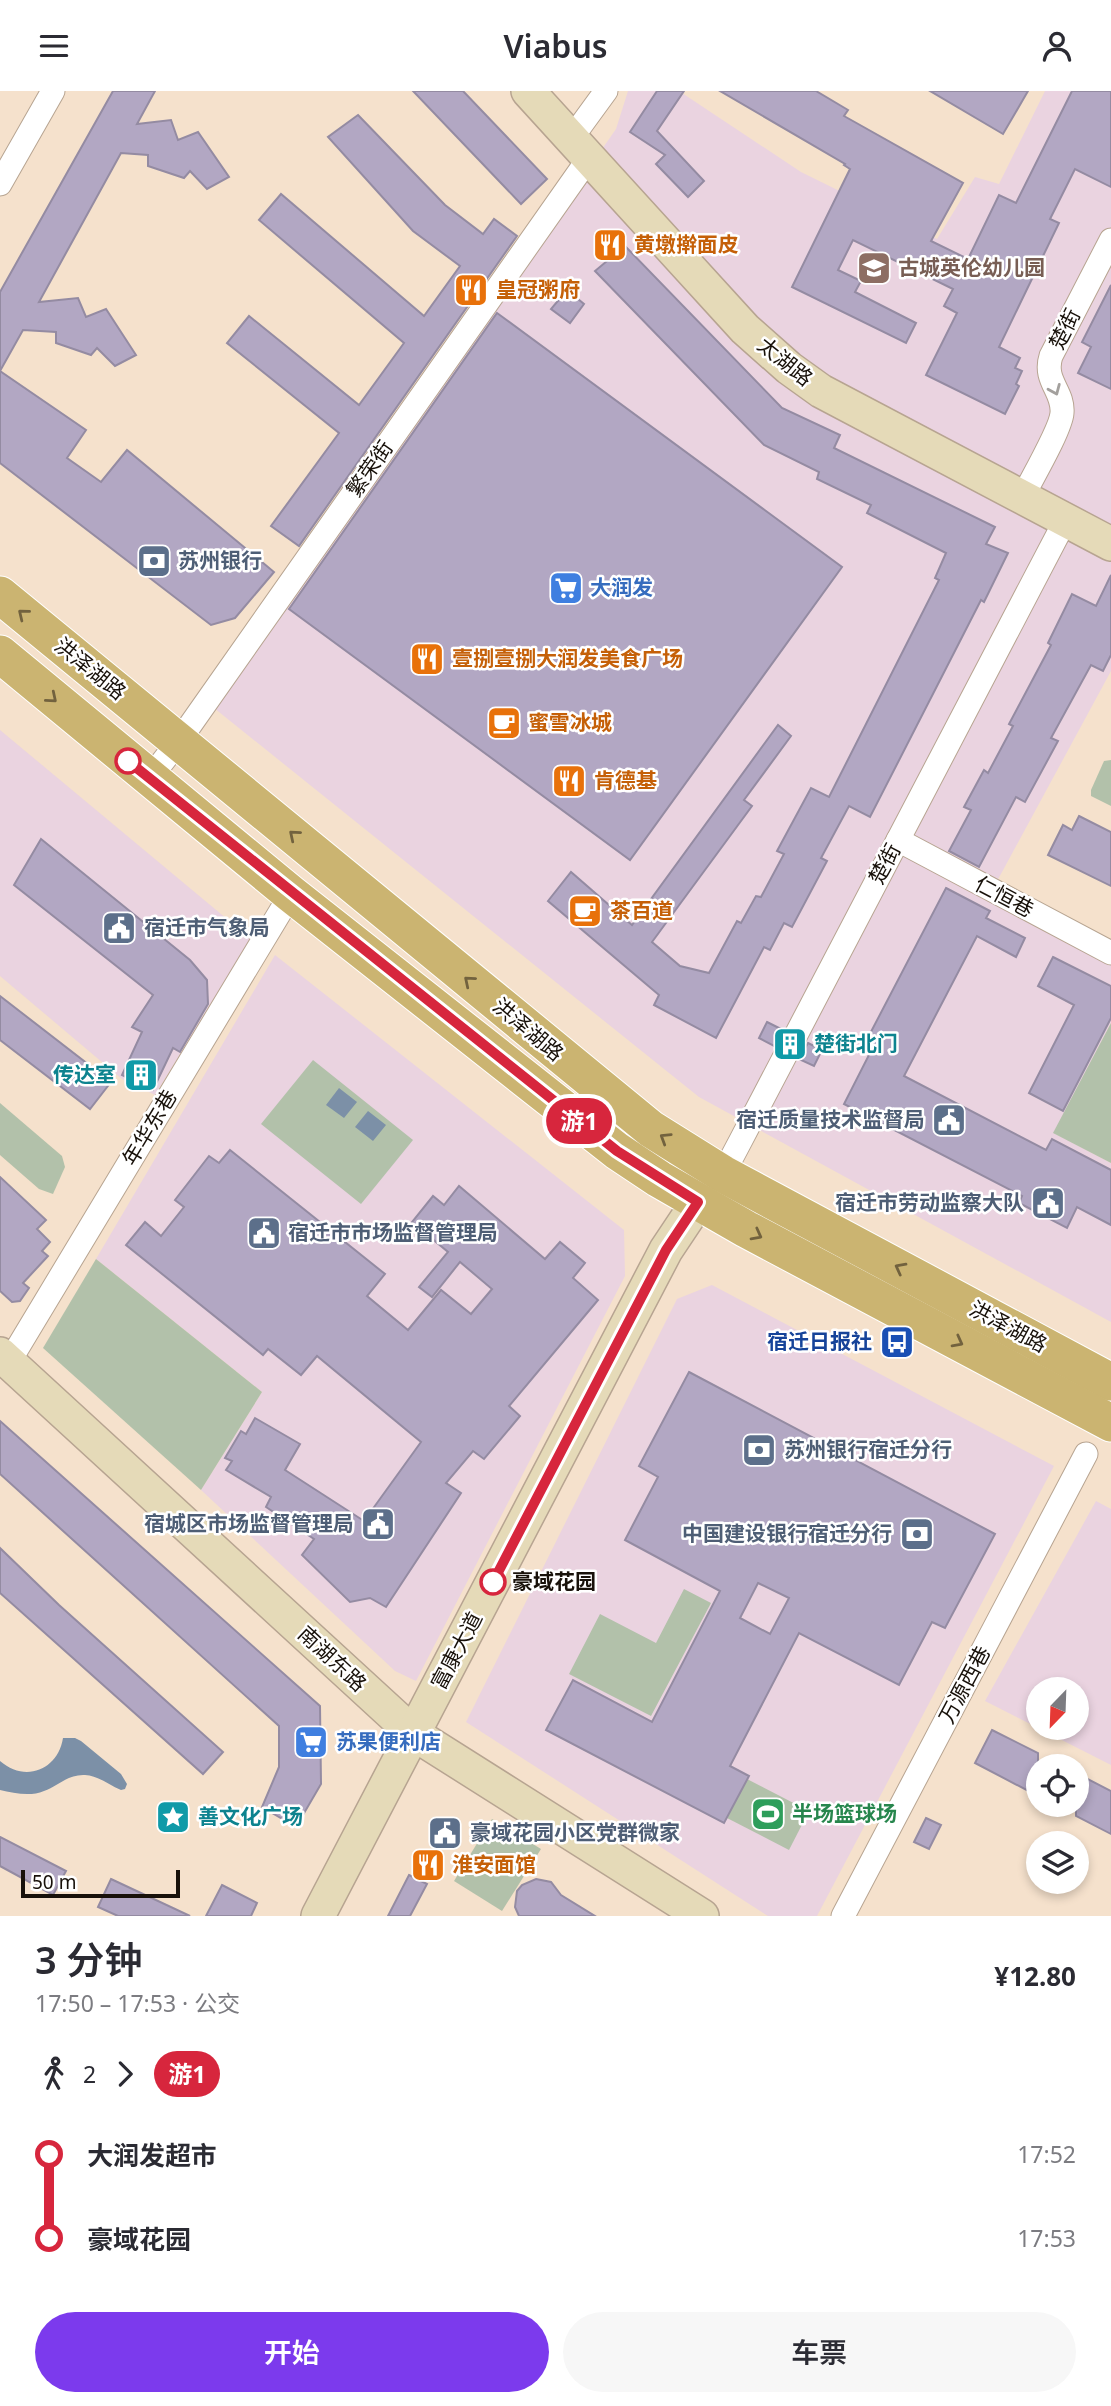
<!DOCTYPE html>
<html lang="zh">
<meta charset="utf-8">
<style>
:root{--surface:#fff;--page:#f7f7f7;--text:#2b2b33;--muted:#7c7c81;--accent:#7c3aed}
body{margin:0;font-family:"Noto Sans","Noto Sans SC",sans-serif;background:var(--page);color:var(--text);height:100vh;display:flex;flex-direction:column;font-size:26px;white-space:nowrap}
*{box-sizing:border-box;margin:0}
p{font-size:23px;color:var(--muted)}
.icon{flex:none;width:38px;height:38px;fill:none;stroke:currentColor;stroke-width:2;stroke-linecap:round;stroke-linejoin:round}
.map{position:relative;height:1825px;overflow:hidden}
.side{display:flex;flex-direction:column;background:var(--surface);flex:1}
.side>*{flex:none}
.badge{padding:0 14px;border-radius:23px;font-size:24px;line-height:46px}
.needle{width:46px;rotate:203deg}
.controls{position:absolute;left:1026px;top:1586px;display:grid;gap:14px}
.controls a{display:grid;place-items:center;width:63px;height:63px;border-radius:50%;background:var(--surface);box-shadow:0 4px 10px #0003;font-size:35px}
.scale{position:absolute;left:21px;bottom:18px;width:159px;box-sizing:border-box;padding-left:7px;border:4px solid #18110a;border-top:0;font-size:19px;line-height:24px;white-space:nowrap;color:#18110a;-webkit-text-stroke:5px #fff;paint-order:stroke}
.map>.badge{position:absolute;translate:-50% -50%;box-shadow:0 0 0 4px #fff}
.legs{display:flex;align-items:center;gap:10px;height:77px;padding:0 35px;font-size:23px}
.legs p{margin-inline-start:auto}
.summary{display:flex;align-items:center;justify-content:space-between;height:119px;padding:0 35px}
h1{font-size:38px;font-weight:600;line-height:52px}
.action{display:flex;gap:14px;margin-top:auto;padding:14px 35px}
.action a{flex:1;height:80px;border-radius:42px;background:var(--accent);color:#fff;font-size:28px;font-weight:600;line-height:80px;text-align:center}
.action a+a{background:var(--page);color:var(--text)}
ul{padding:0 35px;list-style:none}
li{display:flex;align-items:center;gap:24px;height:84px;font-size:26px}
li i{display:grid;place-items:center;width:10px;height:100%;margin:0 9px;background:currentColor}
li i::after{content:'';width:18px;height:18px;margin:-9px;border:5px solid;border-radius:50%;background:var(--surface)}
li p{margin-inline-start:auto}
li:first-child i{background:linear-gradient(#0000 50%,currentColor 0)}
li:last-child i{background:linear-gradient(currentColor 50%,#0000 0)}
header{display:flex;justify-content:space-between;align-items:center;height:91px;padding:0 35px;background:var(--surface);font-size:32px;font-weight:600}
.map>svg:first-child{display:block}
.commercial{fill:#ead3e0;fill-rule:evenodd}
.green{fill:#b2c1aa}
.water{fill:#7c90a7}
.building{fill:#b2a7c3;stroke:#948ba2;stroke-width:2;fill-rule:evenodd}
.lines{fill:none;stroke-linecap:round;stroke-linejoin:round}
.street-casing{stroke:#b7a491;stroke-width:25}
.secondary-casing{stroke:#b7a491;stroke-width:36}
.primary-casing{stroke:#fff;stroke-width:39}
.street{stroke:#fff;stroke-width:23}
.secondary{stroke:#e5dab8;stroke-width:33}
.primary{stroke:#cbb471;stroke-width:37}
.oneway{stroke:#a3a09d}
.oneway2{stroke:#72623e}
.line-1-casing{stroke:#fff;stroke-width:16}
.line-1{stroke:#d7263d;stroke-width:10}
.stop-1-dot{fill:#fff;stroke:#d7263d;stroke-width:3.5}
.labels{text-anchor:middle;stroke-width:5;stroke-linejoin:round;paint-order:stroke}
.food-label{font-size:21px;font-weight:bold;fill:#c56008;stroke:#fff;text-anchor:start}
.education-label{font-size:21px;font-weight:bold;fill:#785e54;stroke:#fff;text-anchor:start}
.street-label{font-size:21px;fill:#18110a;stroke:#fff}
.service-label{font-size:21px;font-weight:bold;fill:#4e5e75;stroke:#fff;text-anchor:start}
.shop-label{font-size:21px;font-weight:bold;fill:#366cbe;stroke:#fff;text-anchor:start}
.culture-label{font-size:21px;font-weight:bold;fill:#0d838f;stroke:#fff;text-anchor:start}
.transit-label{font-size:21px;font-weight:bold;fill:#164399;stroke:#fff;text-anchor:end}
.stop-label{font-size:21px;font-weight:bold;fill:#18110a;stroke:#fff;text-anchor:start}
.leisure-label{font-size:21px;font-weight:bold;fill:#27864d;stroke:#fff;text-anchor:start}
</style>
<header><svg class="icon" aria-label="menu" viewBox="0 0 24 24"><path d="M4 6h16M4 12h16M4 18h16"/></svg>Viabus<svg class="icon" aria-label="person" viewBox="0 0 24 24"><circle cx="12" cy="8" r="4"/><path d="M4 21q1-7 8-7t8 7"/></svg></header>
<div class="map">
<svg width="1111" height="1825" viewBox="0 0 1111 1825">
<rect width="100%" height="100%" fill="#f5e1cc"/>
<g class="commercial">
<polygon points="628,0 679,0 801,81 937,148 975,86 999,93 1045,0 1111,0 1111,580 989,805 1111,868 1111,932 1054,1042 1111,1072 1111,1231 699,1006 214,617 616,38"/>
<polygon points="0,639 251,848 155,1004 122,988 0,885"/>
<polygon points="275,864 624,1139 625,1185 416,1590 395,1580 201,1399 262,1301 96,1168"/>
<polygon points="712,1194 1054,1375 817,1825 768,1825 466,1631 677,1208"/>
<path d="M1096,1410L1111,1418V1674L985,1610ZM1038,1598H1076V1636H1038Z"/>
</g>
<g class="green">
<polygon points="1111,669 1111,715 1091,705 1091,699 1104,670"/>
<polygon points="1111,932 1111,1072 1053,1042"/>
<polygon points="313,969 413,1049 361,1113 261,1033"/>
<polygon points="0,1012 62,1065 65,1076 53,1103 39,1098 0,1064"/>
<polygon points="96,1168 262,1301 201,1399 43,1257"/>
<polygon points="684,1498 711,1512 651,1625 569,1583 600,1523 656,1552"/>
<polygon points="747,1688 809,1720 789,1759 727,1727"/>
<polygon points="492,1728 541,1758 502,1820 454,1790"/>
</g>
<g class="water">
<polygon points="339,997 357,1011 344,1027 326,1014"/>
<polygon points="368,1020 386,1034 373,1050 355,1036"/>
<path d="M63,1647H75L81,1650L121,1683L127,1693L125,1698L121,1699C109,1694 99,1685 85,1684C68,1683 58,1695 44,1700C30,1706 14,1702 0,1699V1670C25,1692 58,1679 63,1647Z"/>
</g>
<g class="building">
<polygon points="113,0 155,0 137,33 171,29 178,49 198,41 229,86 207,98 190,80 184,87 148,75 148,64 121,62 39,211 78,207 86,226 106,218 136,264 115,275 97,257 91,264 56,252 56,241 23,239 0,280 86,339 67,367 101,391 127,359 274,481 235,527 211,534 0,372 0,201"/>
<polygon points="413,0 463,0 547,88 521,113"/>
<polygon points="657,0 684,0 657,40 704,90 688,106 656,73 665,64 630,41"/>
<polygon points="720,0 816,0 848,19 844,25 963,92 931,150 968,168 999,104 1016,112 1072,0 1111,0 1111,96 1075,78 1050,128 1059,132 999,256 1020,267 1015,277 1022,280 1016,293 1019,295 1005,323 926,284 957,222 944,215 953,198 853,149 838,179 861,190 855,201 916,232 906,252 792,196 850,78 844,74 845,73"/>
<polygon points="930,0 1028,0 1003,43"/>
<polygon points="358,24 445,114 483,143 494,128 517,145 299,455 271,435 339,342 227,252 249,225 359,314 404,252 259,129 281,103 424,225 460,175 413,140 328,46"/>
<polygon points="625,155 782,317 840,344 834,357 995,436 986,453 1008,462 984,511 981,509 870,726 849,715 821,767 827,770 792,836 784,832 770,859 764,856 716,947 654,914 659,904 548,810 571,781 632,834 778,634 791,645 744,709 752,715 652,851 680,875 709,882 737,830 741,832 756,805 761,806 784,763 777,760 811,697 829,706 939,489 935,487 946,462 867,422 871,414 817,388 819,381 764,354 595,180"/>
<polygon points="1111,194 1111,298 1078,282 1091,256 1082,251"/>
<polygon points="567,199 584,213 570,232 551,218"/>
<polygon points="497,222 842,476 630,769 289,518"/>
<polygon points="1111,484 1111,564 1103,580 1091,574 1051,647 1058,650 1025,711 1016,706 979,776 949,760 971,719 964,716 984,679 988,682 1013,635 1009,633 1051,554 1048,552 1072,503 1096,515"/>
<polygon points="1079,725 1111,741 1111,795 1048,764 1063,734 1072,739"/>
<polygon points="41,748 190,869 207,889 208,913 180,961 173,957 153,999 122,984 142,941 132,936 153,904 14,794"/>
<polygon points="946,797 990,820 986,827 1025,847 1016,866 977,845 904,985 1046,1059 1052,1048 1111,1079 1111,1134 1077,1116 1067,1137 1019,1112 1022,1105 844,1013 870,962 862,958"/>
<polygon points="1053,866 1111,895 1111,927 1063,1020 1029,1002 1074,914 1038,895"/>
<polygon points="0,905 111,991 90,1018 0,949"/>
<polygon points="767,931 783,939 774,955 759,947"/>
<polygon points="808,952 822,959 814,975 799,968"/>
<polygon points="230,1059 385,1183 367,1205 408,1239 441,1199 471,1223 492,1198 460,1171 432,1206 419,1196 448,1161 412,1131 433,1105 444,1114 459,1095 545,1168 560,1151 585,1172 573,1187 598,1209 509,1315 520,1325 484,1368 473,1360 446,1392 461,1402 386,1516 370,1507 350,1511 302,1464 314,1448 266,1416 271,1406 226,1379 232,1370 225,1367 241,1340 246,1343 255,1327 300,1353 285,1379 364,1430 421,1351 317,1265 301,1284 268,1258 263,1264 126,1154 145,1131 161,1145 184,1116 175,1109 209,1065 219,1072"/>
<polygon points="0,1086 46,1129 37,1138 50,1151 42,1160 48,1165 23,1192 29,1197 20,1210 12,1211 0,1200"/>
<path d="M689,1281L995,1443L945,1537L932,1531L899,1594L799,1542L730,1675L749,1685L724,1732L546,1639L573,1589L652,1631L720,1500L625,1449L658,1386L639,1375ZM758,1492L789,1507L770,1543L740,1527Z"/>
<polygon points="0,1330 320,1615 321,1693 296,1736 262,1716 279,1676 279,1635 0,1383"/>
<polygon points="0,1457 59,1514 223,1661 203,1683 0,1502"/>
<polygon points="992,1639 1038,1662 1038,1705 975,1672"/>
<polygon points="1076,1682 1111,1700 1111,1743 1076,1725"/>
<polygon points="926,1727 941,1734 929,1758 914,1751"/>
<polygon points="0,1746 66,1780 53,1804 0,1775"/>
<polygon points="409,1784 427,1793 410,1825 388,1825"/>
<polygon points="111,1788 190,1825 118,1825 98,1816"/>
<polygon points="536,1788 551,1791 561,1804 595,1825 519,1825 515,1816 517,1800 522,1794"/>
<polygon points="222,1794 257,1812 251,1825 206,1825"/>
</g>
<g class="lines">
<g class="street-casing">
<g id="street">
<polyline points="571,48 606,0"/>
<polyline points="0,93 53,0"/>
<path d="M1022,407C1031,389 1061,338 1062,322C1064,300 1043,290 1051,265L1111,149"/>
<polyline points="149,688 179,650 589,67"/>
<polyline points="898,749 1111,862"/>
<polyline points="715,1092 723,1083 741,1049 1065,430"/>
<polyline points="9,1271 291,803"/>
<polyline points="843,1825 1086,1363"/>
</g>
</g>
<g class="secondary-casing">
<g id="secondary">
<polyline points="528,0 745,238 789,277 821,300 1111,453"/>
<polyline points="0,1263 414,1643 702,1825"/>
<polyline points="318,1825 666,1159 698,1111"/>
</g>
</g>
<g class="primary-casing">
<g id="primary">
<polyline points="0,504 651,1038 723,1083 1111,1291"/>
<polyline points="0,563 291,803 617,1060 659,1088 746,1138 1111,1332"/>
</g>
</g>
<use href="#street" class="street"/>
<use href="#secondary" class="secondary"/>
<use href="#primary" class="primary"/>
</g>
<defs><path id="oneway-chevron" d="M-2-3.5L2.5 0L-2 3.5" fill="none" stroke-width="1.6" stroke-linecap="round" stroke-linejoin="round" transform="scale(1.75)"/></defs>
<use class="oneway" href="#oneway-chevron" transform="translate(1055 299) rotate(67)"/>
<g class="oneway2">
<use href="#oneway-chevron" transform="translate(23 523) rotate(-141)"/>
<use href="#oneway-chevron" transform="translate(52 607) rotate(40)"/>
<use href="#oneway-chevron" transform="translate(294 744) rotate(-140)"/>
<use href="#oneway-chevron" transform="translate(469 890) rotate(-140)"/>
<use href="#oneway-chevron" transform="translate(665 1047) rotate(-148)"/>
<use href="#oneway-chevron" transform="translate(757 1144) rotate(28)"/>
<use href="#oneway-chevron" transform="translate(900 1177) rotate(-152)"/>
<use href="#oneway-chevron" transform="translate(958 1251) rotate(28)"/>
</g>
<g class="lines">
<g class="line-1-casing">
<polyline id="line-1" points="128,670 617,1060 698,1111 666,1159 493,1491"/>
</g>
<use href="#line-1" class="line-1"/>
</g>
<defs>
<g id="restaurant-square" transform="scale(1.75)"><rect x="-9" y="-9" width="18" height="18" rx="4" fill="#e8710a" stroke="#fff"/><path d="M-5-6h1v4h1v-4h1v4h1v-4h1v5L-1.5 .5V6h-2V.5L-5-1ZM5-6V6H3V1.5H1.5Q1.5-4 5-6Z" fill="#fff"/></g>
<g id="school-square" transform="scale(1.75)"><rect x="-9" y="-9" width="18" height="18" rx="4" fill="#8d6e63" stroke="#fff"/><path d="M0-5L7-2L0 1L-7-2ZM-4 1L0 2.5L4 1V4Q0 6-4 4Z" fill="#fff"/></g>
<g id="bank-square" transform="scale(1.75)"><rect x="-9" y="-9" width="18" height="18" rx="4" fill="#5c6f8a" stroke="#fff"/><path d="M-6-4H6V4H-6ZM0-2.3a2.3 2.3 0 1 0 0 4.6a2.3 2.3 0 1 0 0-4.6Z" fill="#fff"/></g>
<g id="supermarket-square" transform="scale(1.75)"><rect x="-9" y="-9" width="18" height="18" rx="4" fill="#3f7fe0" stroke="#fff"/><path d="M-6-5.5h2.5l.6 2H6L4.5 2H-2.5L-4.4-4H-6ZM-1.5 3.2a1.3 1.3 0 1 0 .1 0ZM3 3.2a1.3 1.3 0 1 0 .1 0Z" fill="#fff"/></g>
<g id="cafe-square" transform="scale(1.75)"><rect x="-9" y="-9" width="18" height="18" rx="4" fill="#e8710a" stroke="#fff"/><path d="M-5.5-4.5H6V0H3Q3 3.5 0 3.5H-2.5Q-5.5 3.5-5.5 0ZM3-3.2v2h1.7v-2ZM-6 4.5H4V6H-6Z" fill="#fff"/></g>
<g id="civic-square" transform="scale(1.75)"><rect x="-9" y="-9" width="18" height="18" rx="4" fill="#5c6f8a" stroke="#fff"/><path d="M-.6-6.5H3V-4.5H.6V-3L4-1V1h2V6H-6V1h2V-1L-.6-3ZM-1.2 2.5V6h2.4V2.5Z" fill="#fff"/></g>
<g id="building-square" transform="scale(1.75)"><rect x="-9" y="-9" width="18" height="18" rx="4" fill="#0f9aa8" stroke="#fff"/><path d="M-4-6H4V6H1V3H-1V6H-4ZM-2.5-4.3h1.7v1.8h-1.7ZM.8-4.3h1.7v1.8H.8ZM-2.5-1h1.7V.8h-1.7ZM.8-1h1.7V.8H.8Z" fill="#fff"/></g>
<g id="bus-square" transform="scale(1.75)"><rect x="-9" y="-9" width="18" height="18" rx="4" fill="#1a4fb4" stroke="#fff"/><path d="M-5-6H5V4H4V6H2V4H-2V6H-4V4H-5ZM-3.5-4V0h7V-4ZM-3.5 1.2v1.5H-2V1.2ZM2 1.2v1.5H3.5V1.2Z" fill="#fff"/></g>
<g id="stadium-square" transform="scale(1.75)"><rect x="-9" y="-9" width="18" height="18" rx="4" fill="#2e9e5b" stroke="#fff"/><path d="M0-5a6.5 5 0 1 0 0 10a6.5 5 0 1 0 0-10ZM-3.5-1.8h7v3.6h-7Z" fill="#fff"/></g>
<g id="sight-square" transform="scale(1.75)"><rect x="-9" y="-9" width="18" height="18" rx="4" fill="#0f9aa8" stroke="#fff"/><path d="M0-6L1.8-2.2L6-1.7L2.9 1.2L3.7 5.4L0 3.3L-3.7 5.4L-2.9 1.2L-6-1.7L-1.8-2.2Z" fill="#fff"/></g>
</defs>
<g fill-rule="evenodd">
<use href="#restaurant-square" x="610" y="154"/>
<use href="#school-square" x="874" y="177"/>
<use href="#restaurant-square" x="471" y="199"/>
<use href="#bank-square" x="154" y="470"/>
<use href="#supermarket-square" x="566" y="497"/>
<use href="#restaurant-square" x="427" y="568"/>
<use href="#cafe-square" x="504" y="632"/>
<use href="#restaurant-square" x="569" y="690"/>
<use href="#cafe-square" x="585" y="820"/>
<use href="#civic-square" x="119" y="837"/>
<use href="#building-square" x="790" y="953"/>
<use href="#building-square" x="141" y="984"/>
<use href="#civic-square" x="949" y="1029"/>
<use href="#civic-square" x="1048" y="1112"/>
<use href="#civic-square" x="264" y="1142"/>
<use href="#bus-square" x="897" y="1251"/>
<use href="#bank-square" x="759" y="1359"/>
<use href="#civic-square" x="378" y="1433"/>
<use href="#bank-square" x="917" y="1443"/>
<use href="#supermarket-square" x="311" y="1651"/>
<use href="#stadium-square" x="768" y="1723"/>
<use href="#sight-square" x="173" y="1726"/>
<use href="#civic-square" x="445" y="1742"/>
<use href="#restaurant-square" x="428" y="1774"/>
</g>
<g class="stop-1-dot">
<circle cx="128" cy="670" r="12"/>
<circle cx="493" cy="1491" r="12"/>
</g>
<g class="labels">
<g class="food-label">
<text x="634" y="161">黄墩擀面皮</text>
<text x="496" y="206">皇冠粥府</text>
<text x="452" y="575">壹捌壹捌大润发美食广场</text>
<text x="528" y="639">蜜雪冰城</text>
<text x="594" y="697">肯德基</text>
<text x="610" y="827">茶百道</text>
<text x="452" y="1781">淮安面馆</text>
</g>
<g class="education-label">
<text x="898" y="184">古城英伦幼儿园</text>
</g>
<g class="street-label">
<text transform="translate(1065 238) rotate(-63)" y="7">楚街</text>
<text transform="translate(785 271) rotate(39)" y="7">太湖路</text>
<text transform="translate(370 378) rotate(-55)" y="7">繁荣街</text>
<text transform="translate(90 578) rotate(39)" y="7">洪泽湖路</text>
<text transform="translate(885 773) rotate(-62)" y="7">楚街</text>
<text transform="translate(1004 806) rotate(28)" y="7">仁恒巷</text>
<text transform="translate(528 939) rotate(40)" y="7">洪泽湖路</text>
<text transform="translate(150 1037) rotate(-59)" y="7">年华东巷</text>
<text transform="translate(1008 1236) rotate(28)" y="7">洪泽湖路</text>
<text transform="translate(457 1560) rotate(-62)" y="7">富康大道</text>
<text transform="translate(332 1568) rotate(43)" y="7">南湖东路</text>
<text transform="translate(965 1594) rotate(-62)" y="7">万源西巷</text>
</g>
<g class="service-label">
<text x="178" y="477">苏州银行</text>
<text x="144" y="844">宿迁市气象局</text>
<text x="925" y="1036" text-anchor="end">宿迁质量技术监督局</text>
<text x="1024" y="1119" text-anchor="end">宿迁市劳动监察大队</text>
<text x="288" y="1149">宿迁市市场监督管理局</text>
<text x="784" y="1366">苏州银行宿迁分行</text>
<text x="354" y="1440" text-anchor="end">宿城区市场监督管理局</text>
<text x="892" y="1450" text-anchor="end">中国建设银行宿迁分行</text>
<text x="470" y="1749">豪域花园小区党群微家</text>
</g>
<g class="shop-label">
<text x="590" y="504">大润发</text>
<text x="336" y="1658">苏果便利店</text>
</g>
<g class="culture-label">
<text x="814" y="960">楚街北门</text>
<text x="116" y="991" text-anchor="end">传达室</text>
<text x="198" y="1733">善文化广场</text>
</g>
<g class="transit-label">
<text x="872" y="1258">宿迁日报社</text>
</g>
<g class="stop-label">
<text x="512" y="1498">豪域花园</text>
</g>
<g class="leisure-label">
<text x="792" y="1730">半场篮球场</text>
</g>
</g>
</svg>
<div class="controls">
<a><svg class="needle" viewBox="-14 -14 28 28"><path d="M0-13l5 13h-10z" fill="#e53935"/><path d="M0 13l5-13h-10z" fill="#7c7c81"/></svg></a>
<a><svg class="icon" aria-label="locate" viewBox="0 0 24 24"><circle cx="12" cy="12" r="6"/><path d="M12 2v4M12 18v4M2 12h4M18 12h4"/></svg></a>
<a><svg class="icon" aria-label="layers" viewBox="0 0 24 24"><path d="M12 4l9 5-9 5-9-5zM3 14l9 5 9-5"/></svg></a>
</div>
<div class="scale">50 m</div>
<b class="badge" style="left:579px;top:1030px;background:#d7263d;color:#fff">游1</b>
</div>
<section class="side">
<div class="summary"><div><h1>3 分钟</h1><p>17:50 – 17:53 · 公交</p></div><b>¥12.80</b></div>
<div class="legs"><svg class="icon" aria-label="walk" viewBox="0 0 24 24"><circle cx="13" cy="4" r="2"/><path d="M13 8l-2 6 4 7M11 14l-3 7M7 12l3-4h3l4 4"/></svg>2<svg class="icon" aria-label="forward" viewBox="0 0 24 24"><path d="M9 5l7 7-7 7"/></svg><b class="badge" style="background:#d7263d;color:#fff">游1</b></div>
<ul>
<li><i style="color:#d7263d"></i><b>大润发超市</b><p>17:52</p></li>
<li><i style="color:#d7263d"></i><b>豪域花园</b><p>17:53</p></li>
</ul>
<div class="action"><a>开始</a><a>车票</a></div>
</section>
